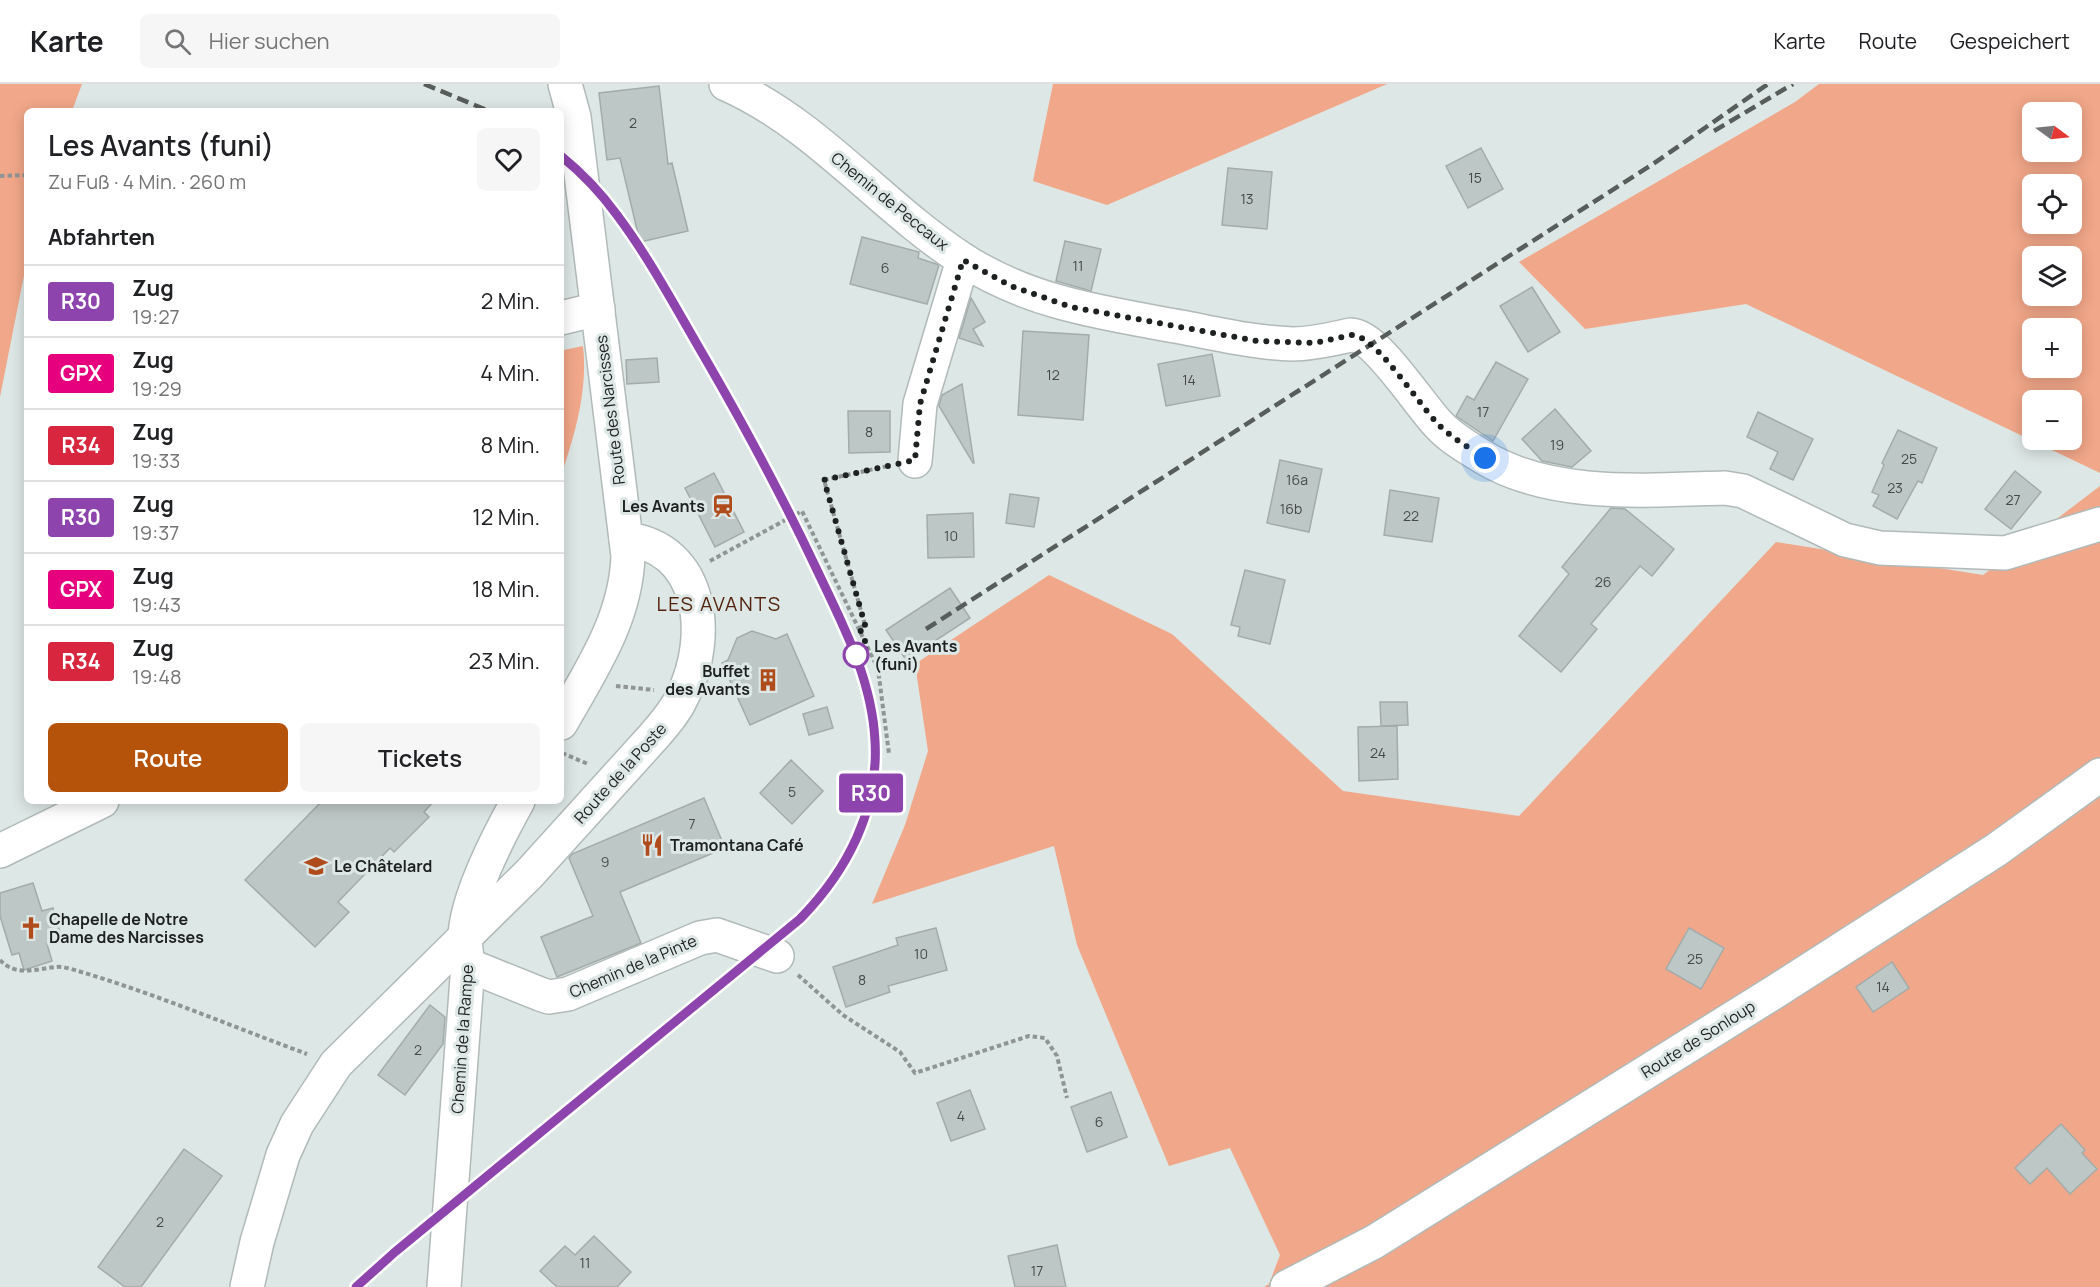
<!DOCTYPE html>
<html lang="de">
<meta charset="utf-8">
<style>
:root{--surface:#fff;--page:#f6f6f6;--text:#202124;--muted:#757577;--line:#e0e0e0;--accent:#b45309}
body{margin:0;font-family:Manrope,sans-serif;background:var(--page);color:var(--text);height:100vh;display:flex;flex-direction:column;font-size:22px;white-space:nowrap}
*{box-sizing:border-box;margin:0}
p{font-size:20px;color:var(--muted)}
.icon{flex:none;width:33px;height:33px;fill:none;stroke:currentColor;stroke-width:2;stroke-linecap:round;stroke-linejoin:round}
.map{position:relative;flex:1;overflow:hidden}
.side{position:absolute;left:24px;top:24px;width:540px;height:696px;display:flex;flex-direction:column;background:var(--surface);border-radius:9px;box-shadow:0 3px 15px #0003}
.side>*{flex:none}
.badge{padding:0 12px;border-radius:4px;font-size:21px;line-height:39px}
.needle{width:39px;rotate:105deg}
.controls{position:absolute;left:2022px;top:18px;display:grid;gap:12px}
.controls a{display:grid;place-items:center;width:60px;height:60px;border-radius:9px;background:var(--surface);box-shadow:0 3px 15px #0003;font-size:30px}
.you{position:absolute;width:30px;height:30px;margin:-15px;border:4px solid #fff;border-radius:50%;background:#1a73e8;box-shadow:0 0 0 9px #1a73e833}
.map>.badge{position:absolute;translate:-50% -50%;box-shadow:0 0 0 3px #fff}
h2{padding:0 24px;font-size:22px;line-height:54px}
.round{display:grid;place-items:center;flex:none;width:63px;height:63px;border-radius:9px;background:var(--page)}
.summary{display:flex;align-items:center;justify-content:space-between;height:102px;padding:0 24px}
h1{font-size:28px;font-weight:600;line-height:45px}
.button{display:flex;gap:12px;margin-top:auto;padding:12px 24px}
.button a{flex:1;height:69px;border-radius:9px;background:var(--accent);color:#fff;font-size:24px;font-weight:600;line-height:69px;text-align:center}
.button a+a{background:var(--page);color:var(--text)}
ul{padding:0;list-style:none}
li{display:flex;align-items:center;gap:18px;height:72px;padding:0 24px;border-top:2px solid var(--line)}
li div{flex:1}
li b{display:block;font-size:22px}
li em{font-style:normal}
li .badge{min-width:66px;font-weight:700;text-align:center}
header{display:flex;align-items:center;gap:36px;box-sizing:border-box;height:84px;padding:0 30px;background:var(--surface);border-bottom:2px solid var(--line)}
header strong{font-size:28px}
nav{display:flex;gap:33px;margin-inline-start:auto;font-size:21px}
.search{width:420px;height:54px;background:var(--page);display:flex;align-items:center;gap:15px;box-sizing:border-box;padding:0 21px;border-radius:9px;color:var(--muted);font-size:22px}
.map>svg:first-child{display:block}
.green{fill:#f1a789;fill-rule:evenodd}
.building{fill:#bdc7c5;stroke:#a3acab;stroke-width:1.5}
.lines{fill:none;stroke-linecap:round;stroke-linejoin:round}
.minor-casing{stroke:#b1bab9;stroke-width:36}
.path{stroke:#8e9594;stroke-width:4;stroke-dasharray:4.5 3;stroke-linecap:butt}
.minor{stroke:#fff;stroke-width:33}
.rail{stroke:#575d5b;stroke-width:4.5;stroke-dasharray:12 6;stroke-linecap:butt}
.line-casing{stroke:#fff;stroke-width:14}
.line{stroke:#8e44ad;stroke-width:9}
.walk{stroke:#1d2120;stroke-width:6;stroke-dasharray:0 10.8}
.stop-dot{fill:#fff;stroke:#8e44ad;stroke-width:3}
.labels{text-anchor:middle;stroke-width:6;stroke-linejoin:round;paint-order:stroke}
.number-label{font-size:14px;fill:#454a49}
.street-label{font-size:16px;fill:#1d2120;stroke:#dde7e5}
.poi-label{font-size:16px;font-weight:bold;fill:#1d2120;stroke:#dde7e5;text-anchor:start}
.stop-label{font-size:16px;font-weight:bold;fill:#1d2120;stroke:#dde7e5;text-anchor:start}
.quarter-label{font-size:20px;letter-spacing:1.5px;fill:#54230d;stroke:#dde7e5}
</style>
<header>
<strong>Karte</strong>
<div class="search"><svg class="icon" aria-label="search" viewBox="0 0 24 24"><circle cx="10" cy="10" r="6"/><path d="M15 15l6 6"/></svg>Hier suchen</div>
<nav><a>Karte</a><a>Route</a><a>Gespeichert</a></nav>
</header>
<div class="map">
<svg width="2100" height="1203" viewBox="0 0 2100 1203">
<rect width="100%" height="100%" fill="#dde7e5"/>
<g class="green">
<polygon points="0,0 82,0 72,27 27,27 27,176 0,313"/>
<polygon points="1053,0 1387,0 1107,121 1033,97"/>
<path d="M1819,0H2100V389L1746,220L1585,245L1519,178L1795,18ZM2072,28V68H2032V28ZM2072,100V140H2032V100ZM2072,172V212H2032V172ZM2072,244V284H2032V244ZM2072,316V356H2032V316Z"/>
<path d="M583,262C588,305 575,351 561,391V272L564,266Z"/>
<polygon points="2100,402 2100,1203 1264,1203 1269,1200 1280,1171 1230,1064 1169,1082 1077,861 1054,762 872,820 905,741 928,667 915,580 1049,491 1172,550 1343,707 1519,732 1776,458 1983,491"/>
</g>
<g class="building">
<polygon points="659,2 668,80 672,79 688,147 640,158 620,74 607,76 599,9"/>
<polygon points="1481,64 1503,105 1468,124 1446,82"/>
<polygon points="1228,84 1272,88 1267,145 1222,141"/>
<polygon points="862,153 919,168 918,174 939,181 927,220 850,200"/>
<polygon points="1065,157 1101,165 1091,207 1056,197"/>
<polygon points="1532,203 1560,248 1528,268 1500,222"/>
<polygon points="971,214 985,238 973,245 983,262 959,254"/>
<polygon points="1023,247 1089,251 1083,336 1018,331"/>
<polygon points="1212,270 1220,312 1166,322 1158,280"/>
<polygon points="657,274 659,298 627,300 626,276"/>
<polygon points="1496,278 1528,295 1493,357 1456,332 1467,312 1474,316"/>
<polygon points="962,300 974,379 973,379 939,322 942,311"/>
<polygon points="1555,325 1591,367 1572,383 1542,377 1522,355"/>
<polygon points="848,327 890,327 890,368 849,369"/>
<polygon points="1758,328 1813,355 1793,396 1770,385 1778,368 1747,353"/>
<polygon points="1898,346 1937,364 1922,399 1918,397 1897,435 1873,422 1879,411 1872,408 1884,381 1882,379"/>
<polygon points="1280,376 1322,385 1309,448 1267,439"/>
<polygon points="2015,387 2041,408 2011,445 1985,425"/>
<polygon points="714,389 744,448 715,463 685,404"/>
<polygon points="1390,406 1439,414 1432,458 1384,451"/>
<polygon points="1010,410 1039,414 1034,443 1006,439"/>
<polygon points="1611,424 1625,425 1674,465 1652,492 1640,482 1591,540 1597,545 1561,588 1519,552 1569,490 1562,483"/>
<polygon points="973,429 974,473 928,474 927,431"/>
<polygon points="1245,486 1285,496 1270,560 1238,552 1240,543 1231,541"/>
<polygon points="950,504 970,534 906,576 886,546"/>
<polygon points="752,547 776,555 787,550 814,612 750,641 722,579 728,576 737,554"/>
<polygon points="1380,618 1407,618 1408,641 1381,642"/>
<polygon points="827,623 833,644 809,651 803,630"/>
<polygon points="1397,642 1398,695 1359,697 1358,643"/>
<polygon points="791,676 823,707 792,740 760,709"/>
<polygon points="704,714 725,764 620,808 641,859 557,893 541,853 593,832 569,774 572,770"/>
<polygon points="322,717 434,717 424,728 429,733 394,768 390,764 338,818 349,828 315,863 245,796"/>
<polygon points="33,799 42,827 53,824 62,855 47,860 52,877 24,886 19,869 12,871 0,832 0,809"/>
<polygon points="936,844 947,886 888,902 890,908 846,923 833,883 898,861 896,854"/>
<polygon points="1689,844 1724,864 1701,905 1666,885"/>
<polygon points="1892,878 1909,904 1873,928 1856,903"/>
<polygon points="430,921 445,933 443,960 405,1011 378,991"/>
<polygon points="970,1006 985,1045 951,1057 937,1019"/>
<polygon points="1111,1008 1127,1053 1087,1068 1071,1023"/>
<polygon points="2061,1040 2085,1066 2082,1069 2097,1085 2070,1110 2047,1084 2030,1100 2015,1084"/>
<polygon points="184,1065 222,1092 141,1203 125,1203 98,1183"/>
<polygon points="594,1152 631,1188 617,1203 557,1203 540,1187 565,1162 575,1171"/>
<polygon points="1057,1161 1066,1203 1015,1203 1008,1172"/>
</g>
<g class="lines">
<g class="minor-casing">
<g id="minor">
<path d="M726,0C817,40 880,122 962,175C1029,219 1104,229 1181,243C1218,250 1256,259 1293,260C1313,260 1332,255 1351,251C1376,251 1420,322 1439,341C1451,354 1468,364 1483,373C1552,415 1648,406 1725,404L1743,407L1845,456L1880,464L2005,469L2100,440"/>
<polyline points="561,234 598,225"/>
<polyline points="915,377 920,320 963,176"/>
<path d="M561,639C591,586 626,535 628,472L574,33L565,0"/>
<polyline points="0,767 102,717"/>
<polyline points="468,881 540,910 549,913 568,910 700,854 717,851 777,872"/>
<path d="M247,1203L257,1158L283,1071L297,1040L336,980L529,790L654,652C665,639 676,627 683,611C712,552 703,464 626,455"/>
<path d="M444,1203L468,881C467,872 465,862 465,853C466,815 499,751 518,717"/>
<polyline points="1287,1203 1374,1158 1773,909 1996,766 2100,691"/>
</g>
</g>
<g class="path">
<polyline points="0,92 27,91"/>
<polyline points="710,477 802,427 878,585 889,670"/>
<polyline points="859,544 865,541 824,396 888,382"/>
<polyline points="616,602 654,606"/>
<polyline points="562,669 588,680"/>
<path d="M0,876C16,893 35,885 56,883C62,882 71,885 78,887C156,910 231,942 307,970"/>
<polyline points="798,891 843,931 900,968 915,989 1029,952 1045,954 1057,972 1067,1014"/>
</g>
<use href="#minor" class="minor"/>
<g class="rail">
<polyline points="424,0 489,27"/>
<polyline points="1714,47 1793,0"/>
<path d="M561,71C614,118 649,178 684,238C717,293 748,348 777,404C813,474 856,547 871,625C879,666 873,705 861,745"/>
<polyline points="926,545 1653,80 1768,0"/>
<polyline points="356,1203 395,1168"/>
</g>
</g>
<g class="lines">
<g class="line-casing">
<path id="line" d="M356,1203L395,1168L800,835C847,787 879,726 875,657C872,595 843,541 817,486C783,414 745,343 705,274C677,226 650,175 617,131C601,109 582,89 561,72"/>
</g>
<use href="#line" class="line"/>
<path class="walk" d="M856,571L868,564L859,543L865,541L824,396L915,376L920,320L963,176L1011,202L1071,223L1257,257L1314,259L1352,251C1376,251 1420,323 1440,342C1453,355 1470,364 1485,374"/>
</g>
<defs>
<g id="station-bare" transform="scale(1.8)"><path d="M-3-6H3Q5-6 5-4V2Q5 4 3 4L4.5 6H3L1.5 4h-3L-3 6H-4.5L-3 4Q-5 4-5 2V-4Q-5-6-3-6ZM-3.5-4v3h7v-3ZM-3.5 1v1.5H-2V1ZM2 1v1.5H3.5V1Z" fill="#b04c1b" stroke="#dde7e5" stroke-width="2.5" paint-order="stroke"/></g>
<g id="building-bare" transform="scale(1.8)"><path d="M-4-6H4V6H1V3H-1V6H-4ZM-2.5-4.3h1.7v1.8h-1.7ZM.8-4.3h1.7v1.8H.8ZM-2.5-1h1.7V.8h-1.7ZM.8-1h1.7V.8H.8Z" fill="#b04c1b" stroke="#dde7e5" stroke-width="2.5" paint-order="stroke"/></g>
<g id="restaurant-bare" transform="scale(1.8)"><path d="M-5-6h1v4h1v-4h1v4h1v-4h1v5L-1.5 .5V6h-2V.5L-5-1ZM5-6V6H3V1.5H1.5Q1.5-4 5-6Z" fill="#b04c1b" stroke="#dde7e5" stroke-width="2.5" paint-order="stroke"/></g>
<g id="school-bare" transform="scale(1.8)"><path d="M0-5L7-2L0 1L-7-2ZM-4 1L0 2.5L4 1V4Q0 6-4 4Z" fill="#b04c1b" stroke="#dde7e5" stroke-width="2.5" paint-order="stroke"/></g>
<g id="church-bare" transform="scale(1.8)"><path d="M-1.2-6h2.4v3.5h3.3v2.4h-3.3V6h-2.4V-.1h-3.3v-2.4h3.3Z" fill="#b04c1b" stroke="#dde7e5" stroke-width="2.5" paint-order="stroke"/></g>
</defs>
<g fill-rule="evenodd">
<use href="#station-bare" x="723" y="422"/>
<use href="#building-bare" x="768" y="596"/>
<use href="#restaurant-bare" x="652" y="761"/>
<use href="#school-bare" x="316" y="782"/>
<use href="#church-bare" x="31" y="844"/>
</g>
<circle class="stop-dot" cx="856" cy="571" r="12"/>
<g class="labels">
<g class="number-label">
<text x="633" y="44">2</text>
<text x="1475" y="99">15</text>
<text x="1247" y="120">13</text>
<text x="1078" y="187">11</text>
<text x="885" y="189">6</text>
<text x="1053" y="296">12</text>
<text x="1189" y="301">14</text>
<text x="1483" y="333">17</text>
<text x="869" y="353">8</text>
<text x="1557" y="366">19</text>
<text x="1909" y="380">25</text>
<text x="1297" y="401">16a</text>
<text x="1895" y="409">23</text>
<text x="2013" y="421">27</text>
<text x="1291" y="430">16b</text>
<text x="1411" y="437">22</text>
<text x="951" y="457">10</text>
<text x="1603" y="503">26</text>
<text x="1378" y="674">24</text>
<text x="792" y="713">5</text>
<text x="692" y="745">7</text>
<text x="605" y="783">9</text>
<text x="921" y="875">10</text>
<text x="1695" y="880">25</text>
<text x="862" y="901">8</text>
<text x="1883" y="908">14</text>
<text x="418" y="971">2</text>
<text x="961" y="1037">4</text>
<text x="1099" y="1043">6</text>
<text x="160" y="1143">2</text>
<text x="585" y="1184">11</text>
<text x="1037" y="1192">17</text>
</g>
<g class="street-label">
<text transform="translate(890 117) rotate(39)" y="6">Chemin de Peccaux</text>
<text transform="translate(610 326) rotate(-97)" y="6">Route des Narcisses</text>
<text transform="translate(620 689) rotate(-48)" y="6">Route de la Poste</text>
<text transform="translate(633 882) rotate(-23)" y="6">Chemin de la Pinte</text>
<text transform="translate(462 955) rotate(-86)" y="6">Chemin de la Rampe</text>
<text transform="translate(1698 955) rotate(-32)" y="6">Route de Sonloup</text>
</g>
<g class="poi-label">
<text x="705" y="428" text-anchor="end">Les Avants</text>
<text x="750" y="593" text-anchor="end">Buffet<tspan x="750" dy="18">des Avants</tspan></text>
<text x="670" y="767">Tramontana Café</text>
<text x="334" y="788">Le Châtelard</text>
<text x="49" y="841">Chapelle de Notre<tspan x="49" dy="18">Dame des Narcisses</tspan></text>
</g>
<g class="stop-label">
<text x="874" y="568">Les Avants<tspan x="874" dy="18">(funi)</tspan></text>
</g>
<g class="quarter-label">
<text x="719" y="527">LES AVANTS</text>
</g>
</g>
</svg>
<div class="controls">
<a><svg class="needle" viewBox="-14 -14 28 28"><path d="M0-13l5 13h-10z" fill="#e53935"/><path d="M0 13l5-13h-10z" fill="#757577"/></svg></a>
<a><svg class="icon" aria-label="locate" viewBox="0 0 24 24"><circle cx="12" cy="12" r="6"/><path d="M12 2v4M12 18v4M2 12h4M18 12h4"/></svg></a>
<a><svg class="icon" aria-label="layers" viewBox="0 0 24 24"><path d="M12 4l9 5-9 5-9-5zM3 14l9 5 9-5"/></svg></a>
<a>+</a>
<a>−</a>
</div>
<div class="you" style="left:1485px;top:374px"></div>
<b class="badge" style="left:871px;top:709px;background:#8e44ad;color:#fff">R30</b>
<section class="side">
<div class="summary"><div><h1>Les Avants (funi)</h1><p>Zu Fuß · 4 Min. · 260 m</p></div><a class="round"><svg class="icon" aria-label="heart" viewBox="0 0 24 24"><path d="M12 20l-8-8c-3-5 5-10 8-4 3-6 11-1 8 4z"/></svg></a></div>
<h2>Abfahrten</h2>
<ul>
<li><span class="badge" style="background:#8e44ad;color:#fff">R30</span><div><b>Zug</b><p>19:27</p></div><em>2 Min.</em></li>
<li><span class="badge" style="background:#e6007e;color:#fff">GPX</span><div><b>Zug</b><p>19:29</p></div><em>4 Min.</em></li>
<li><span class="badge" style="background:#d7263d;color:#fff">R34</span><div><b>Zug</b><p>19:33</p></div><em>8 Min.</em></li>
<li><span class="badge" style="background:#8e44ad;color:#fff">R30</span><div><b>Zug</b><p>19:37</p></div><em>12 Min.</em></li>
<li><span class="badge" style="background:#e6007e;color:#fff">GPX</span><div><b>Zug</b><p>19:43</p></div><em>18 Min.</em></li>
<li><span class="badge" style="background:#d7263d;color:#fff">R34</span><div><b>Zug</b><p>19:48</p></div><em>23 Min.</em></li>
</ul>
<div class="button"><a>Route</a><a>Tickets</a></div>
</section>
</div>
